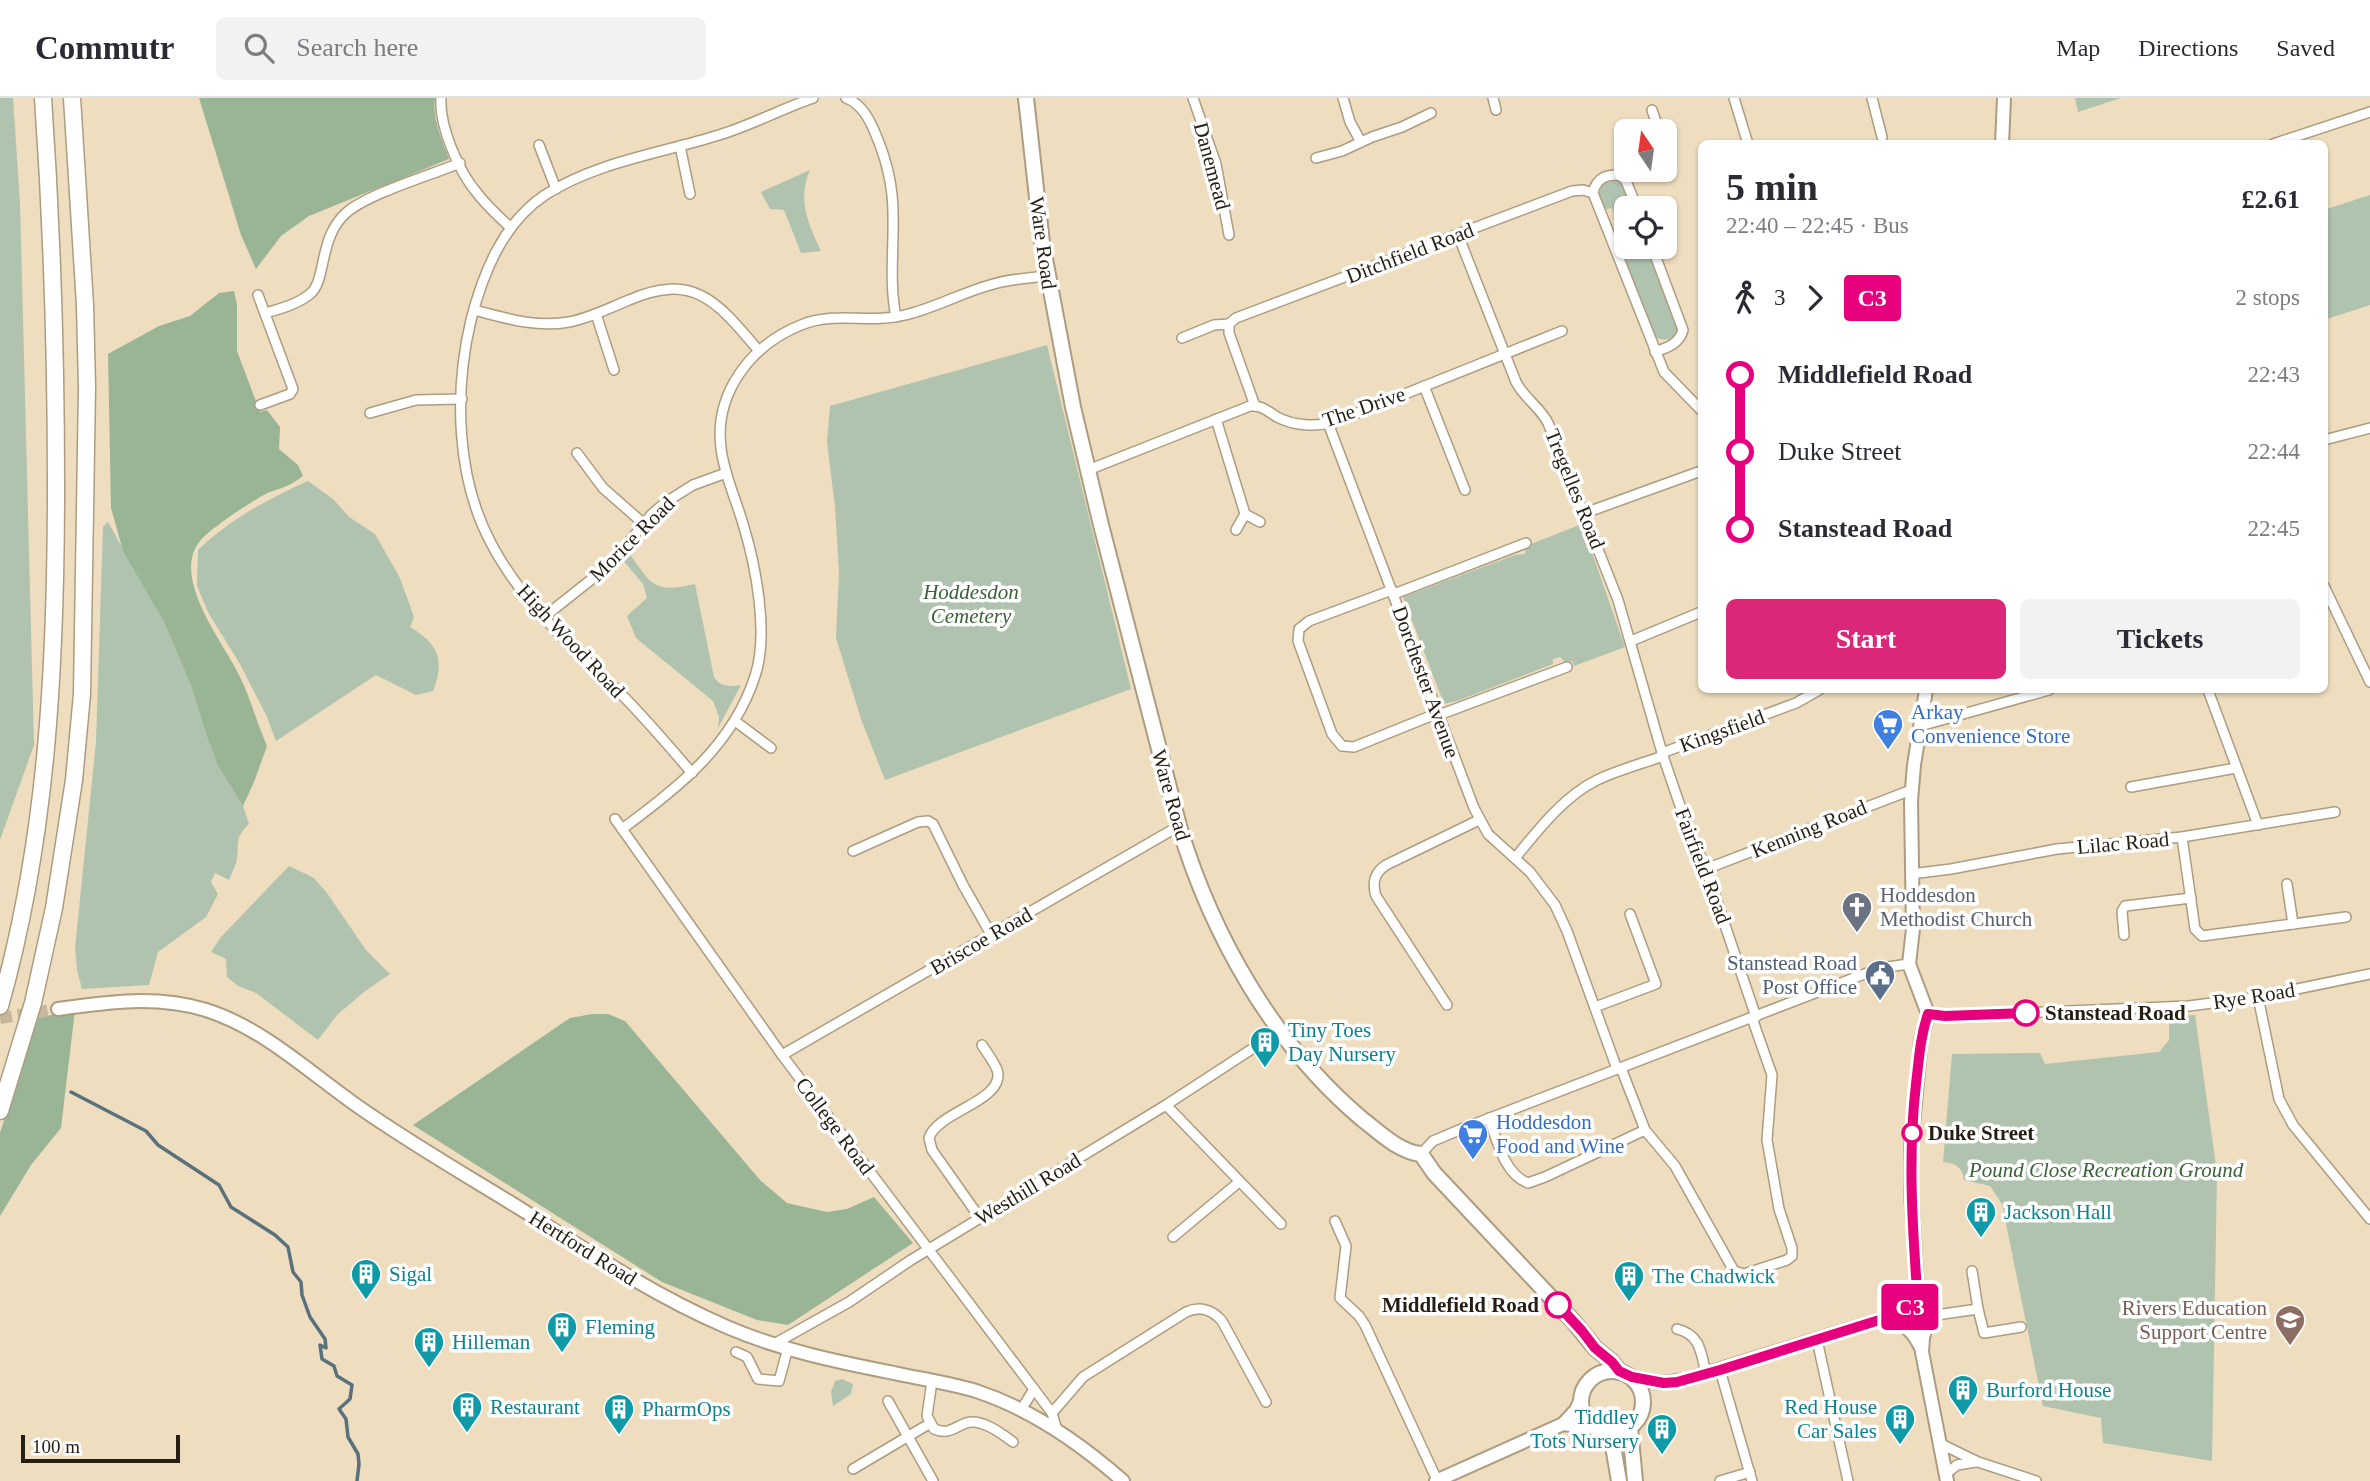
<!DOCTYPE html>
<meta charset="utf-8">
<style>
:root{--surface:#fff;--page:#f2f2f3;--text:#2b2b33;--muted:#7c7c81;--line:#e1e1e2;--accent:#db2777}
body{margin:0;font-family:Georgia,serif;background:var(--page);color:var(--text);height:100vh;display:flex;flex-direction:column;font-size:26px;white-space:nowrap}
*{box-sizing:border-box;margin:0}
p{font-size:23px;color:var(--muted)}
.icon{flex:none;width:38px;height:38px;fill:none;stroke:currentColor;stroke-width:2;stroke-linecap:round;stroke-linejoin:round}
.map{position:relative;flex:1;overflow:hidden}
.sheet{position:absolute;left:1698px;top:42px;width:630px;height:553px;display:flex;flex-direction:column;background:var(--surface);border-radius:10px;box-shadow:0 2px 5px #0004}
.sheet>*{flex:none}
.badge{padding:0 14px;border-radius:5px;font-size:24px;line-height:46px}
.needle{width:46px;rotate:347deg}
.controls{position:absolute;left:1614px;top:21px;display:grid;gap:14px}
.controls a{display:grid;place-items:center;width:63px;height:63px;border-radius:10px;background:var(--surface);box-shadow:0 2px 5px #0004;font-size:35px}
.scale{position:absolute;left:21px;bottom:18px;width:159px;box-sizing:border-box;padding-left:7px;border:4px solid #251e13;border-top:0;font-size:19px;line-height:24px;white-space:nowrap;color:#251e13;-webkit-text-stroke:5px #fff;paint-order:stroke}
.map>.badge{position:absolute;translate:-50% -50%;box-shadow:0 0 0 4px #fff}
.legs{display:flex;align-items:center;gap:10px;height:77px;padding:0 28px;font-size:23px}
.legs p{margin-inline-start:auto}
.head{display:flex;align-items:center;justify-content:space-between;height:119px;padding:0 28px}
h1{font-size:38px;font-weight:700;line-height:52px}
.cta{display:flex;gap:14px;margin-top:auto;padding:14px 28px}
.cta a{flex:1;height:80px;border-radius:10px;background:var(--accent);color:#fff;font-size:28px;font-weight:700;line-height:80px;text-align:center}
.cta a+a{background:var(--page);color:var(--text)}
ul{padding:0 28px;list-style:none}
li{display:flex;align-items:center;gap:24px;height:77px;font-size:26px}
li i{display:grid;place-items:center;width:10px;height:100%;margin:0 9px;background:currentColor}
li i::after{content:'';width:18px;height:18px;margin:-9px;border:5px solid;border-radius:50%;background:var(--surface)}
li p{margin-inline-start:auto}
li:first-child i{background:linear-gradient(#0000 50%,currentColor 0)}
li:last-child i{background:linear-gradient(currentColor 50%,#0000 0)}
header{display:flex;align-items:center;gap:42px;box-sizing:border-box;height:98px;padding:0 35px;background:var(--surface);border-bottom:2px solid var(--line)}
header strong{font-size:33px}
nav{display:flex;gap:38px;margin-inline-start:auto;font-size:24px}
.search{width:490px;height:63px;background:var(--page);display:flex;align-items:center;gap:18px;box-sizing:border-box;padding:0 24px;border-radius:10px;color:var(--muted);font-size:26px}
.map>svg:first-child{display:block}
.green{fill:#b0c3ae}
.forest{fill:#99b596}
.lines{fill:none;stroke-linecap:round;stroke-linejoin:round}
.stream{stroke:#59717d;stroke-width:3.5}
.secondary-tunnel{stroke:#c6b79d;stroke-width:12;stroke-dasharray:12 6;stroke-linecap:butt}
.street-casing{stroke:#ad9c80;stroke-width:12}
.secondary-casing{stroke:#ad9c80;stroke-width:16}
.primary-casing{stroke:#ad9c80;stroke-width:18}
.highway-casing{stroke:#ad9c80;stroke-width:19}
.street{stroke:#fff;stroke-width:9}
.secondary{stroke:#fff;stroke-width:12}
.primary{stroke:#fff;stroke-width:14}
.highway{stroke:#fff;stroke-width:16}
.line-1-casing{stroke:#fff;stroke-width:16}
.line-1{stroke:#e6007e;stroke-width:10}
.stop-1-dot{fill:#fff;stroke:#e6007e;stroke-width:3.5}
.labels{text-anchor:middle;stroke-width:7;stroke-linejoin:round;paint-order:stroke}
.street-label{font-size:21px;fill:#251e13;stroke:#fff}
.park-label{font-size:21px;font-style:italic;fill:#396337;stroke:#fff}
.shop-label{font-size:21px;fill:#366cbe;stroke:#fff;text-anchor:start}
.worship-label{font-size:21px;fill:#5b616d;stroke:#fff;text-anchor:start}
.service-label{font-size:21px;fill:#4e5e75;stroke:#fff;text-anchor:end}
.stop-label{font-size:21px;font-weight:bold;fill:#251e13;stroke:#fff;text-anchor:start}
.culture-label{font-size:21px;fill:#0d838f;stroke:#fff;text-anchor:start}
.education-label{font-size:21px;fill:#785e54;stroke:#fff;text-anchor:end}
</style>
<header>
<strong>Commutr</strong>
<div class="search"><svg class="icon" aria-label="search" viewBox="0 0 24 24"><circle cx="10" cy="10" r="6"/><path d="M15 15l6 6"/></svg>Search here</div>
<nav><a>Map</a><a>Directions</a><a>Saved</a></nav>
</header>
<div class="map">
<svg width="2370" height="1383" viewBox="0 0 2370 1383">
<rect width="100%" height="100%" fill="#eeddbf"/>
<g class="green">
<polygon points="0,0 13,0 20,105 34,647 0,742"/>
<polygon points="2075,0 2121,0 2078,14"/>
<path d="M810,72C797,101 808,126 821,153L801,155L784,112L770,111L761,94Z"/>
<path d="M1610,82L1623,86L1631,110H1626V149H1646L1677,227V237C1670,243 1660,243 1653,237L1617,146L1624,142L1612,110L1603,112C1599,99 1596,90 1610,82Z"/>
<polygon points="2370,97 2370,207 2324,222 2324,112"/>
<polygon points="1047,247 1131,591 885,682 861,621 836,540 839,474 835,409 827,344 830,308"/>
<path d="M308,383L333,401L349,419L375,436L400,480L414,519L410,529C439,546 445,563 433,593L416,597L376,577L276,643L267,619L240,566L209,516L197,488L198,452C230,421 268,401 308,383Z"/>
<path d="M108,424L164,524L191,588L206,636L218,668L243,708L249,726C232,742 241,746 236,765C235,770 231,776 229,782L215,775L211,784L218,796L206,819L158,854L149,887L82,891L77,872L75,850L96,644L103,429Z"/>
<polygon points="1582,426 1625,549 1574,568 1572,563 1565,564 1560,559 1553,561 1553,566 1457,603 1444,606 1403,499 1515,457 1525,456 1526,448"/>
<path d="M628,454C652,486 652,496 695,486L714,579C720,589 730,589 741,587L718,630L719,619L713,603L636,540L627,518L647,500L643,486L622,461Z"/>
<polygon points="289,768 314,780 327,795 366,852 390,876 364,894 337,917 318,942 256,895 238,888 227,879 226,861 211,854 221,839"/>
<path d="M2195,917L2217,1075L2212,1363L2103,1345L2101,1320L2043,1308L2002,1106L1990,1088L1964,1082C1962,1069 1956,1065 1943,1064L1952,956L2040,955L2045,966L2159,954L2169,942V919Z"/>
<polygon points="842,1281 853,1286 851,1296 833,1308 831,1294 835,1283"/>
</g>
<g class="forest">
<path d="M199,0H435C432,21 442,42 449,61L309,118L281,138L256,171L241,137Z"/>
<path d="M234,193L237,207V253L260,314L267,312L280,329L279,351L298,367L303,378C290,388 284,389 270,394C257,399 208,432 200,443C170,480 224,545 240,579C251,601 257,626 267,648L254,684L243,708L218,668L206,636L191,588L164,524L123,453L111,410L108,256L159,228L190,218L219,195Z"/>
<polygon points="75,912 61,1030 31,1067 0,1118 0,1035 37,920"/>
<polygon points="592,916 608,916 625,923 760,1082 787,1105 827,1114 847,1111 874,1099 913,1145 788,1227 757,1222 662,1184 413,1027 570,920"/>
</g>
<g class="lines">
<polyline class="stream" points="71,994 146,1033 158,1047 219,1087 231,1109 275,1137 288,1149 293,1174 301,1184 302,1197 310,1219 325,1241 326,1250 320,1247 322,1261 334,1268 337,1278 352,1287 350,1301 339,1311 346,1321 348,1339 358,1356 359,1366 357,1383"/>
<polyline class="secondary-tunnel" points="0,920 58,911"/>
<g class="street-casing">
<g id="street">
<path d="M441,0C439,28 459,74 477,95C487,108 499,119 511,130"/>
<path d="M846,0C862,6 870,22 876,37C887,63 893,88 893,116C894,152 889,184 896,219"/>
<polyline points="1193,0 1216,66 1229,137"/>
<polyline points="1343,0 1350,24 1361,44"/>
<polyline points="1493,0 1496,12"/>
<polyline points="1734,0 1748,46"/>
<polyline points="1872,0 1882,39"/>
<polyline points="1652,12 1659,33"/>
<polyline points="2273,46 2370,14"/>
<polyline points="539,47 556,91"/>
<polyline points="680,48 690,96"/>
<polyline points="1316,60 1342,53 1372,39 1402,29 1431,15"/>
<path d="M1593,95C1596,81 1606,75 1621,78L1626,83L1637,110"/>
<path d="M1458,137L1516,284C1524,300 1540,309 1548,325L1618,502L1663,658L1687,728L1706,771L1756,919"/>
<path d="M1652,149L1683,232C1679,246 1668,249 1655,254"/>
<polyline points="258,197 293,291 290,296 260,307"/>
<path d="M474,212C505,220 536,230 569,224C590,220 609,210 629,202C695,173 719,206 759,253"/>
<path d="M265,215C280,211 298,206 310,196C327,182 318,140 346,115C367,96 431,77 460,65"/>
<polyline points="596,216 614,272"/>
<polyline points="1182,240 1214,227 1229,226"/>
<polyline points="1424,288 1465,392"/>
<polyline points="1255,308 1229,235 1229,226 1236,220 1572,93 1583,92 1593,95 1664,274 1701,312"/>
<polyline points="370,315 416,302 462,301"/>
<polyline points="1216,321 1245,416 1236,432"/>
<polyline points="1328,325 1474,710 1488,736 1530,774 1555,807 1567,833 1617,971"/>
<polyline points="2324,342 2370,330"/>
<polyline points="577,355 603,390 644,426"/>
<path d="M1088,372L1250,308C1262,307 1267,313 1277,319C1294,328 1316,329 1335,324L1562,233"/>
<polyline points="1585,415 1701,373"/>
<polyline points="1245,416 1260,424"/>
<polyline points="2324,488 2370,584"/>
<polyline points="1392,492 1309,523 1299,531 1298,543 1332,636 1342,648 1354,649 1438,615"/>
<polyline points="1394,496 1526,445"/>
<polyline points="544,519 612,465 651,417 666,404 693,387 726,375"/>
<polyline points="1631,543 1701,514"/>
<polyline points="2208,592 2258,727"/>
<polyline points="1439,617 1567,569"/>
<polyline points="735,623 771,650"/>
<polyline points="1920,628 2049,592"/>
<polyline points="1662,655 1796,605 1819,592"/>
<path d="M692,675C667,646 642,616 614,589C568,546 520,501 491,445C456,380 454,293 471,222C483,175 503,125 545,97C596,64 662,55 719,37C752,27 781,11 813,0"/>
<polyline points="2131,689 2236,670"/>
<polyline points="615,721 782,957 1052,1315 1057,1332"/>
<path d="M622,731C678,690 733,647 755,578C769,537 756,468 743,426C736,401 724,377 721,350C714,295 751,247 801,227C835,213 870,226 905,217C935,210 961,195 990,187C1008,181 1028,180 1047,178"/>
<polyline points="2182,739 2195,831 2202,838 2346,819"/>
<polyline points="853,753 918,724 928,723 933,726 963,787 992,838"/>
<path d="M1515,760C1539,731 1563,699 1597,682C1618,672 1641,666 1663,658"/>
<polyline points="1706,771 1911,692"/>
<polyline points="1911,776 1951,771 2057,751 2182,739 2335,714"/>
<polyline points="2287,786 2293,826"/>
<polyline points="2124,837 2122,813 2125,808 2191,800"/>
<polyline points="2258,899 2279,1001 2293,1027 2370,1121"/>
<path d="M1447,907L1376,798C1372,785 1374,775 1386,767L1479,722"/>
<polyline points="1595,909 1656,886 1630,816"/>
<polyline points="1928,916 1945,918 2189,908 2258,899 2370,876"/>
<polyline points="782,957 1179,728"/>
<polyline points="1621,970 1645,1032 1675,1068 1734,1173 1744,1176 1787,1162 1792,1158 1792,1150 1779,1111 1767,1042 1772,977 1752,920"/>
<polyline points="1166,1007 1281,1126"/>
<path d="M1489,1020C1497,1042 1504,1076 1528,1085L1545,1079L1645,1032"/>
<polyline points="1421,1056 1433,1043 1464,1030 1880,870 1909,866"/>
<path d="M980,1120L932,1052L929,1040C937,1014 1001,1004 998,975C996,966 987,955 982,947"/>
<polyline points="1335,1123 1346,1148 1340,1200 1359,1218 1365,1227 1437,1382"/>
<polyline points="1173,1139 1239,1084"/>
<polyline points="1978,1211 1984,1235 2021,1229"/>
<polyline points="1929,1218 1978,1211 1972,1173"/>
<path d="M1677,1231C1701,1237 1701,1255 1706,1276"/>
<polyline points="1817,1242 1848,1383"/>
<polyline points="774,1246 849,1204 911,1162 1166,1007 1281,932"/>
<polyline points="736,1254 747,1259 758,1281 779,1283 788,1250"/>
<polyline points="1720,1272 1752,1383"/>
<path d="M932,1283L927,1318L934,1331C948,1337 953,1330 966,1325C981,1320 1001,1335 1013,1344"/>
<polyline points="888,1303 933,1383"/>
<polyline points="1021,1312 1034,1291"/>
<path d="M1052,1315L1083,1279L1186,1214C1199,1208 1212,1211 1222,1223L1266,1304"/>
<polyline points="1941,1346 1978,1364 2036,1383"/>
<polyline points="853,1371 929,1326"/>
<polyline points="1947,1375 1957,1367 1976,1364"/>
<polyline points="1720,1383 1750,1374"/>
</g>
</g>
<g class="secondary-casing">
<g id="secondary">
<polyline points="2002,46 2004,0"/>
<path d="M58,911C108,904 156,897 206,912C269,932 318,983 372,1018C422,1052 474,1082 524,1113C590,1155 655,1198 727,1229C780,1252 838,1264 894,1275C921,1281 949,1285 976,1293C1031,1311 1080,1345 1123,1383"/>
<polyline points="1921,1203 1929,1218 1923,1240 1922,1254 1947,1383"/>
<polyline points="1911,1208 1917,1192 1911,1093 1911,1048 1921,942 1928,916 1909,866 1913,831 1911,703 1914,667 1926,592"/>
<path d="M1885,1223C1905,1224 1914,1234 1922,1252"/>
<polyline points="1632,1279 1664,1285 1685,1282 1889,1219 1916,1206 1924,1207"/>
<polyline points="1563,1326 1596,1330"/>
<polyline points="1436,1383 1563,1326 1576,1312 1581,1301"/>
</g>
</g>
<g class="primary-casing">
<g id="primary">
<path d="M1026,0L1042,145L1073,309L1101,427L1179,728C1212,838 1274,947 1362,1021C1379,1034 1399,1054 1421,1056L1434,1075L1573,1223L1595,1250L1612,1264L1619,1273"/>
<circle cx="1612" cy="1304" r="31"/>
<polyline points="1630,1330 1635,1383"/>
<polyline points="1602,1333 1613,1348 1619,1383"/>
</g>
</g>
<g class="highway-casing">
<g id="highway">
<path d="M0,908C48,738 56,563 56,387C56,258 52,129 43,0"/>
<polyline points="0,1013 33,905 54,810 74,682 82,596 87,289 85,207 72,0"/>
</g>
</g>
<use href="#street" class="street"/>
<use href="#secondary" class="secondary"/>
<use href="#primary" class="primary"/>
<use href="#highway" class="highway"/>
</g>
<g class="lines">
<g class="line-1-casing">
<path id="line-1" d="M1558,1207L1582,1233L1595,1250L1612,1264L1619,1273L1632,1279L1664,1285L1677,1284L1720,1272L1889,1219C1904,1213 1914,1210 1917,1192C1912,1123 1908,1055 1916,986C1919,962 1920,939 1928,916L1945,918L2026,915"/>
</g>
<use href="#line-1" class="line-1"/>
</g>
<defs>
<g id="supermarket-pin" transform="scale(1.575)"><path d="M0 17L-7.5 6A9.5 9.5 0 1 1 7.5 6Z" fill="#3f7fe0" stroke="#fff"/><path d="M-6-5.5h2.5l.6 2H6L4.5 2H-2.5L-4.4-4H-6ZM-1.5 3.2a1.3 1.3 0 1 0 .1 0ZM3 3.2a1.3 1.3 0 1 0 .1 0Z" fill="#fff"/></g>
<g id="church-pin" transform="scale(1.575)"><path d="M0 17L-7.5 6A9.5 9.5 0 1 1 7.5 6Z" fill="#6b7280" stroke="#fff"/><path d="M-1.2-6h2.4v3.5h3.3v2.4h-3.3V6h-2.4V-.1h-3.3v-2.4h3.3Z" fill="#fff"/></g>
<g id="civic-pin" transform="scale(1.575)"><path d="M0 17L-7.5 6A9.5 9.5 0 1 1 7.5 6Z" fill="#5c6f8a" stroke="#fff"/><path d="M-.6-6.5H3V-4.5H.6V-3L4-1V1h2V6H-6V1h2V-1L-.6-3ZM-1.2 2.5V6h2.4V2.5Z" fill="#fff"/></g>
<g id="building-pin" transform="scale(1.575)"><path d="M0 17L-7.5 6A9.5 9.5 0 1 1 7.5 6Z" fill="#0f9aa8" stroke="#fff"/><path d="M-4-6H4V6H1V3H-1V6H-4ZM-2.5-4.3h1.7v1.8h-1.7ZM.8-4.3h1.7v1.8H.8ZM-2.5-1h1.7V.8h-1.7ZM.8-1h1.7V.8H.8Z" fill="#fff"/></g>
<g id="school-pin" transform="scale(1.575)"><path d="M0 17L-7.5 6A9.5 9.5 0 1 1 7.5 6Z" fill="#8d6e63" stroke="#fff"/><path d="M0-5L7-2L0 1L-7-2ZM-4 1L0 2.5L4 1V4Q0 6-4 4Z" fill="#fff"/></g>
</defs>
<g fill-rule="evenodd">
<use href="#supermarket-pin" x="1888" y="626"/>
<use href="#church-pin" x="1857" y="809"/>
<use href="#civic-pin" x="1880" y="877"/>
<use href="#building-pin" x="1265" y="944"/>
<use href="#supermarket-pin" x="1473" y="1036"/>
<use href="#building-pin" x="1981" y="1114"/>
<use href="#building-pin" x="366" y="1176"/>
<use href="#building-pin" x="1629" y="1178"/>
<use href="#school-pin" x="2290" y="1222"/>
<use href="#building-pin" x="562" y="1229"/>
<use href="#building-pin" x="429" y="1244"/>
<use href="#building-pin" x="1963" y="1292"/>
<use href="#building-pin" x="467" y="1309"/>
<use href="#building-pin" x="619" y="1311"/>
<use href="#building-pin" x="1900" y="1321"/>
<use href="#building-pin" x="1662" y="1331"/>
</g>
<g class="stop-1-dot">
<circle cx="2026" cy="915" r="12"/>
<circle cx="1912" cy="1035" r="9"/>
<circle cx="1558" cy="1207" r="12"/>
</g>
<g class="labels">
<g class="street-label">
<text transform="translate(1212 68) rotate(75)" y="7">Danemead</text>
<text transform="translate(1043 145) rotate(82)" y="7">Ware Road</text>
<text transform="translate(1410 155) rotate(-21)" y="7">Ditchfield Road</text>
<text transform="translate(1364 309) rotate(-19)" y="7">The Drive</text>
<text transform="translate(1575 391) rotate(68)" y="7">Tregelles Road</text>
<text transform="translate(632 441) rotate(-45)" y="7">Morice Road</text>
<text transform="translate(571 543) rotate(47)" y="7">High Wood Road</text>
<text transform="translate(1426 584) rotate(70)" y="7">Dorchester Avenue</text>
<text transform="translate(1722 633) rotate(-20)" y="7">Kingsfield</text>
<text transform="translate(1171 697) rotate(74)" y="7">Ware Road</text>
<text transform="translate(1809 731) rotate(-22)" y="7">Kenning Road</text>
<text transform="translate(2123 745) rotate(-5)" y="7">Lilac Road</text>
<text transform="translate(1703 768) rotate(69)" y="7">Fairfield Road</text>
<text transform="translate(981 843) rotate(-30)" y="7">Briscoe Road</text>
<text transform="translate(2254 898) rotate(-9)" y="7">Rye Road</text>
<text transform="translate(835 1028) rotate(53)" y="7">College Road</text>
<text transform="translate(1028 1091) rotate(-31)" y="7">Westhill Road</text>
<text transform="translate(583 1150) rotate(32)" y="7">Hertford Road</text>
</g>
<g class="park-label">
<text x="971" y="501">Hoddesdon<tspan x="971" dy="24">Cemetery</tspan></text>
<text x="2106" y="1079">Pound Close Recreation Ground</text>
</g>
<g class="shop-label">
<text x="1911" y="621">Arkay<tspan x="1911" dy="24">Convenience Store</tspan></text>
<text x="1496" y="1031">Hoddesdon<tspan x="1496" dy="24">Food and Wine</tspan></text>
</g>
<g class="worship-label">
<text x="1880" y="804">Hoddesdon<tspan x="1880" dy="24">Methodist Church</tspan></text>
</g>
<g class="service-label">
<text x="1857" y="872">Stanstead Road<tspan x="1857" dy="24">Post Office</tspan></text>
</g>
<g class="stop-label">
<text x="2045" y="922">Stanstead Road</text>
<text x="1928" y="1042">Duke Street</text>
<text x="1539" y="1214" text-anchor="end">Middlefield Road</text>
</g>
<g class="culture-label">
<text x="1288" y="939">Tiny Toes<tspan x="1288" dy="24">Day Nursery</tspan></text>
<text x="2004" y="1121">Jackson Hall</text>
<text x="389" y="1183">Sigal</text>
<text x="1652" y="1185">The Chadwick</text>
<text x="585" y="1236">Fleming</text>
<text x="452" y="1251">Hilleman</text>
<text x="1986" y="1299">Burford House</text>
<text x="490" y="1316">Restaurant</text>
<text x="1877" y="1316" text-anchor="end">Red House<tspan x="1877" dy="24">Car Sales</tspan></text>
<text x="642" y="1318">PharmOps</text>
<text x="1639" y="1326" text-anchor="end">Tiddley<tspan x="1639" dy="24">Tots Nursery</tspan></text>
</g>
<g class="education-label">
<text x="2267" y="1217">Rivers Education<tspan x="2267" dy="24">Support Centre</tspan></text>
</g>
</g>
</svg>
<div class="controls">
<a><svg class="needle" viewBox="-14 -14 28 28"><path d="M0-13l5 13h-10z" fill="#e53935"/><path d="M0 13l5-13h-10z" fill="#7c7c81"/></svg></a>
<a><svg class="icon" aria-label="locate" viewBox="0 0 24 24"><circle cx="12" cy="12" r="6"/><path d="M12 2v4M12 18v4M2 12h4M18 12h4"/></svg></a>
</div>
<div class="scale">100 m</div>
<b class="badge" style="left:1910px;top:1209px;background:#e6007e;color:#fff">C3</b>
<section class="sheet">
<div class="head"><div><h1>5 min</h1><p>22:40 – 22:45 · Bus</p></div><b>£2.61</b></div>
<div class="legs"><svg class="icon" aria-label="walk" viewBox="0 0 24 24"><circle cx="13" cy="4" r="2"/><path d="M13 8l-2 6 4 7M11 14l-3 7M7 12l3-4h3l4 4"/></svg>3<svg class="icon" aria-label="forward" viewBox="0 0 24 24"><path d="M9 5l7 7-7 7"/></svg><b class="badge" style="background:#e6007e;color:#fff">C3</b><p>2 stops</p></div>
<ul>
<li><i style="color:#e6007e"></i><b>Middlefield Road</b><p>22:43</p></li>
<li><i style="color:#e6007e"></i><span>Duke Street</span><p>22:44</p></li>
<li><i style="color:#e6007e"></i><b>Stanstead Road</b><p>22:45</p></li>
</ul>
<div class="cta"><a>Start</a><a>Tickets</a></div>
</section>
</div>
